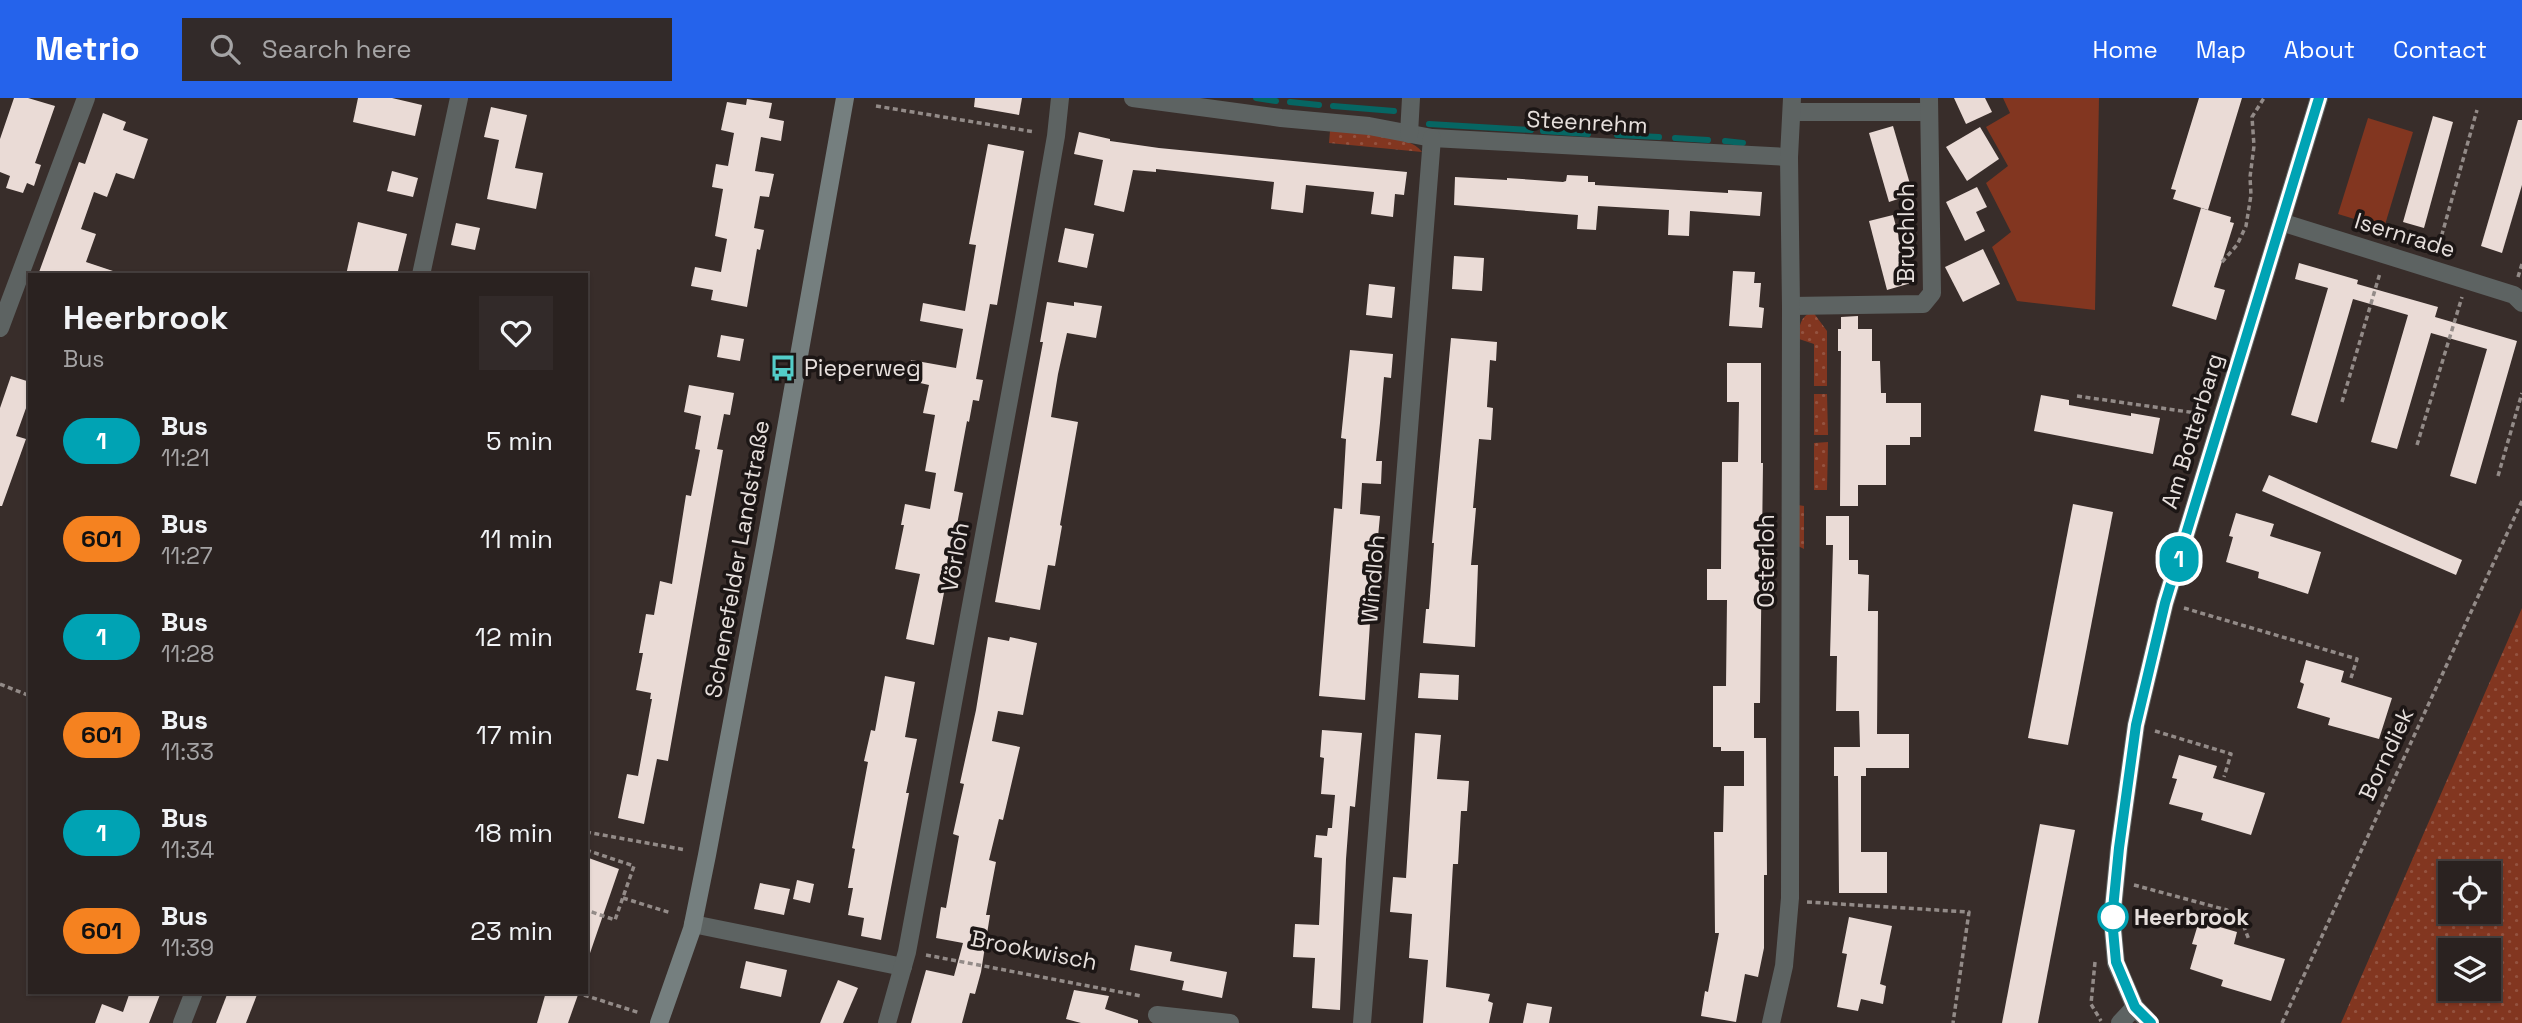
<!DOCTYPE html>
<meta charset="utf-8">
<style>
:root{--surface:#2a2220;--page:#322a29;--text:#f1f3f6;--muted:#a5a4a5;--line:#463f3e;--accent:#2563eb}
body{margin:0;font-family:"Space Grotesk",sans-serif;background:var(--page);color:var(--text);height:100vh;display:flex;flex-direction:column;font-size:26px;white-space:nowrap}
*{box-sizing:border-box;margin:0}
p{font-size:23px;color:var(--muted)}
.icon{flex:none;width:38px;height:38px;fill:none;stroke:currentColor;stroke-width:2;stroke-linecap:round;stroke-linejoin:round}
.map{position:relative;flex:1;overflow:hidden}
.panel{position:absolute;left:28px;top:175px;width:560px;height:721px;display:flex;flex-direction:column;background:var(--surface);border-radius:0px;box-shadow:0 2px 5px #0004,0 0 0 2px var(--line)}
.panel>*{flex:none}
.badge{padding:0 14px;border-radius:23px;font-size:24px;line-height:46px}
.controls{position:absolute;left:2438px;top:763px;display:grid;gap:14px}
.controls a{display:grid;place-items:center;width:63px;height:63px;border-radius:0px;background:var(--surface);box-shadow:0 2px 5px #0004,0 0 0 2px var(--line);font-size:35px}
.map>.badge{position:absolute;translate:-50% -50%;box-shadow:0 0 0 4px #fff}
.round{display:grid;place-items:center;flex:none;width:74px;height:74px;border-radius:0px;background:var(--page)}
.overview{display:flex;align-items:center;justify-content:space-between;height:119px;padding:0 35px}
h1{font-size:33px;font-weight:700;line-height:52px}
ul{padding:0;list-style:none}
li{display:flex;align-items:center;gap:21px;height:98px;padding:0 35px}
li div{flex:1}
li b{display:block;font-size:26px}
li em{font-style:normal}
li .badge{min-width:77px;font-weight:700;text-align:center}
header{display:flex;align-items:center;gap:42px;box-sizing:border-box;height:98px;padding:0 35px;background:var(--accent);color:#fff}
header strong{font-size:33px}
nav{display:flex;gap:38px;margin-inline-start:auto;font-size:24px}
.search{width:490px;height:63px;background:var(--page);display:flex;align-items:center;gap:18px;box-sizing:border-box;padding:0 24px;border-radius:0px;color:var(--muted);font-size:26px}
.map>svg:first-child{display:block}
.grass{fill:url(#grass-dots);fill-rule:evenodd}
.garden{fill:#823620}
.lines{fill:none;stroke-linecap:round;stroke-linejoin:round}
.stream{stroke:#066663;stroke-width:6}
.building{fill:#eadbd6}
.path{stroke:#938b88;stroke-width:3.5;stroke-dasharray:5 3.5;stroke-linecap:butt}
.street{stroke:#5d6362;stroke-width:18}
.secondary{stroke:#757f7f;stroke-width:18}
.line-casing{stroke:#fff;stroke-width:16}
.line{stroke:#00a3b4;stroke-width:10}
.stop-dot{fill:#fff;stroke:#00a3b4;stroke-width:3.5}
.labels{text-anchor:middle;stroke-width:7;stroke-linejoin:round;paint-order:stroke}
.street-label{font-size:23px;fill:#e6dfdc;stroke:#1c1615}
.poi-label{font-size:23px;fill:#e6dfdc;stroke:#1c1615;text-anchor:start}
.stop-label{font-size:23px;font-weight:bold;fill:#e6dfdc;stroke:#1c1615;text-anchor:start}
</style>
<header>
<strong>Metrio</strong>
<div class="search"><svg class="icon" aria-label="search" viewBox="0 0 24 24"><circle cx="10" cy="10" r="6"/><path d="M15 15l6 6"/></svg>Search here</div>
<nav><a>Home</a><a>Map</a><a>About</a><a>Contact</a></nav>
</header>
<div class="map">
<svg width="2522" height="925" viewBox="0 0 2522 925">
<defs>
<pattern id="grass-dots" width="8" height="8" patternUnits="userSpaceOnUse" patternTransform="scale(1.75)"><rect width="8" height="8" fill="#823620"/><path d="M2 2h.1M6 6h.1" fill="none" stroke="#945340" stroke-width="1.8" stroke-linecap="round"/></pattern>
</defs>
<rect width="100%" height="100%" fill="#382d2a"/>
<g class="grass">
<path d="M1330,33C1352,35 1410,35 1422,54L1329,45Z"/>
<path d="M1813,214L1827,233V288H1814V246L1799,241C1799,228 1800,218 1813,214Z"/>
<polygon points="1814,296 1827,296 1828,337 1814,337"/>
<polygon points="1828,344 1827,392 1814,392 1814,345"/>
<polygon points="1798,407 1804,408 1804,451 1798,448"/>
<path d="M2522,510V925H2341ZM2450,775H2488V814H2450ZM2450,852H2488V891H2450Z"/>
</g>
<g class="garden">
<polygon points="2003,0 2099,0 2095,212 2017,203 1992,149 2011,134 1986,85 2008,68 1986,29 2010,15"/>
<polygon points="2368,20 2413,34 2384,130 2338,116"/>
</g>
<g class="lines">
<g class="stream">
<polyline points="1256,0 1276,3"/>
<polyline points="1290,4 1319,7"/>
<polyline points="1333,8 1394,13"/>
<polyline points="1429,26 1531,32"/>
<polyline points="1543,33 1588,36"/>
<polyline points="1617,37 1659,39"/>
<polyline points="1675,40 1708,42"/>
<polyline points="1725,43 1743,45"/>
</g>
</g>
<g class="building">
<polygon points="14,0 28,0 55,8 35,65 41,67 34,88 27,85 23,95 6,90 10,78 0,74 0,41"/>
<polygon points="358,0 392,0 422,7 415,38 353,24"/>
<polygon points="975,0 1022,0 1019,17 974,9"/>
<polygon points="1954,0 1985,0 1992,14 1966,26"/>
<polygon points="2199,0 2242,0 2208,112 2173,101 2176,92 2171,91"/>
<polygon points="747,1 772,5 769,20 784,23 781,43 761,39 755,73 774,76 769,99 760,98 754,130 764,132 760,152 757,151 747,209 711,202 713,192 691,188 695,169 721,174 727,141 715,138 723,91 712,89 716,66 728,68 734,35 721,32 727,4 746,7"/>
<polygon points="491,9 527,17 515,70 543,75 536,111 487,101 499,42 484,39"/>
<polygon points="103,15 126,24 123,32 148,41 134,81 116,75 107,99 94,94 81,131 96,136 86,164 116,174 116,177 38,177 79,64 85,66"/>
<polygon points="2433,18 2453,24 2424,130 2403,124"/>
<polygon points="2518,22 2522,22 2522,87 2502,155 2481,148"/>
<polygon points="1893,28 1913,96 1889,104 1869,35"/>
<polygon points="1980,29 1999,61 1967,83 1946,49"/>
<polygon points="1079,34 1110,41 1110,43 1159,50 1407,74 1404,97 1395,96 1393,119 1371,116 1374,94 1306,87 1303,115 1271,111 1274,84 1156,71 1156,74 1133,72 1124,114 1094,107 1103,62 1074,56"/>
<polygon points="988,46 1024,53 997,207 990,206 976,281 983,282 979,303 973,302 969,324 967,323 954,393 963,395 934,547 906,541 920,476 895,471 904,427 901,427 905,406 930,411 936,375 925,373 935,317 923,315 929,287 907,282 911,262 956,270 963,231 920,223 923,205 965,213 976,147 969,146"/>
<polygon points="392,73 418,80 413,99 387,93"/>
<polygon points="1567,77 1588,78 1588,84 1595,84 1595,87 1728,95 1728,92 1762,94 1760,118 1690,113 1689,138 1668,137 1669,112 1598,108 1596,132 1577,131 1578,117 1454,107 1455,79 1507,82 1507,80 1563,84 1566,83"/>
<polygon points="1977,89 1987,109 1976,114 1985,133 1965,143 1946,104"/>
<polygon points="2201,110 2231,119 2230,124 2234,125 2214,189 2225,192 2216,222 2172,208"/>
<polygon points="1893,117 1911,185 1887,192 1869,123"/>
<polygon points="358,124 407,136 397,177 346,177"/>
<polygon points="456,125 480,130 475,152 451,147"/>
<polygon points="1065,130 1094,136 1087,170 1058,164"/>
<polygon points="1983,151 2000,186 1963,204 1945,169"/>
<polygon points="1454,158 1484,160 1482,193 1452,191"/>
<polygon points="2299,165 2358,182 2357,186 2438,209 2435,219 2517,243 2476,386 2450,378 2487,251 2431,235 2397,351 2371,344 2408,217 2353,201 2317,325 2291,317 2328,190 2295,181"/>
<polygon points="1733,173 1755,174 1754,185 1761,185 1759,209 1764,210 1762,230 1729,228"/>
<polygon points="1369,186 1395,189 1392,220 1366,217"/>
<polygon points="1047,204 1074,208 1074,204 1102,208 1096,240 1067,235 1058,276 1051,319 1078,324 1060,427 1062,428 1055,468 1048,467 1040,512 995,504 1043,244 1040,244"/>
<polygon points="1858,218 1858,231 1872,231 1872,263 1880,263 1881,295 1886,295 1886,305 1921,305 1921,339 1910,339 1910,347 1886,347 1886,387 1858,387 1858,408 1840,408 1841,253 1838,253 1838,231 1841,231 1841,219"/>
<polygon points="721,237 744,241 740,263 717,259"/>
<polygon points="1451,240 1497,244 1496,263 1490,262 1487,309 1493,310 1491,342 1479,341 1473,410 1476,410 1471,467 1478,467 1475,549 1423,545 1426,511 1429,511 1434,445 1432,445"/>
<polygon points="1350,252 1393,256 1391,280 1384,279 1380,325 1376,363 1382,363 1381,386 1362,385 1360,416 1380,418 1378,439 1372,439 1365,525 1370,525 1365,602 1319,598 1334,410 1342,411 1346,341 1341,340"/>
<polygon points="1727,265 1761,265 1761,365 1763,365 1760,605 1754,605 1754,640 1766,640 1767,777 1764,777 1764,850 1758,879 1745,876 1736,924 1701,918 1705,893 1708,894 1719,835 1715,835 1714,734 1723,734 1724,688 1744,688 1744,653 1721,653 1721,649 1713,649 1713,588 1726,588 1727,502 1707,502 1707,471 1721,471 1722,364 1738,364 1739,304 1727,304"/>
<polygon points="11,278 30,284 30,299 16,338 26,341 2,408 0,408 0,310"/>
<polygon points="689,287 734,295 730,317 724,316 717,351 723,352 668,663 657,661 644,726 618,720 627,676 638,678 652,601 650,601 651,595 636,592 643,555 639,555 646,516 654,517 660,483 672,486 686,397 691,398 700,352 695,351 701,318 684,314"/>
<polygon points="2041,297 2069,302 2069,307 2131,318 2131,315 2160,320 2153,356 2034,333"/>
<polygon points="2269,377 2462,462 2456,477 2262,393"/>
<polygon points="2073,406 2113,414 2068,647 2028,640"/>
<polygon points="2236,415 2274,426 2270,438 2321,454 2308,496 2258,480 2259,474 2226,464 2233,439 2229,438"/>
<polygon points="1826,418 1849,418 1849,462 1858,462 1858,476 1869,477 1868,513 1878,513 1877,636 1909,636 1909,670 1866,670 1866,678 1861,678 1861,754 1887,754 1887,795 1839,795 1838,678 1834,678 1834,649 1860,649 1859,613 1836,613 1837,558 1830,558 1833,447 1826,447"/>
<polygon points="988,539 1009,543 1010,539 1037,545 1023,617 998,613 992,643 1020,649 1003,722 999,721 989,762 996,764 986,817 990,817 981,874 975,896 970,895 962,925 911,925 926,872 954,878 963,845 936,840 941,809 946,810 959,738 953,736 964,686 960,685 976,612"/>
<polygon points="2306,562 2344,573 2341,584 2392,600 2379,641 2328,627 2330,620 2297,610 2304,586 2300,584"/>
<polygon points="1420,575 1459,577 1458,602 1418,600"/>
<polygon points="885,578 915,584 905,639 917,641 906,695 909,695 881,842 861,838 864,820 848,817 853,790 848,790 855,751 852,750 868,664 864,663 871,632 875,633"/>
<polygon points="1322,632 1362,635 1355,709 1350,708 1346,761 1340,912 1312,910 1315,860 1293,859 1295,826 1319,827 1322,760 1314,759 1316,737 1327,738 1328,730 1332,730 1335,697 1321,696 1324,660 1320,659"/>
<polygon points="1415,635 1441,637 1437,681 1469,683 1467,713 1461,713 1458,766 1453,766 1446,889 1490,896 1488,903 1493,905 1489,925 1423,925 1428,862 1409,860 1412,816 1390,814 1393,779 1406,780"/>
<polygon points="2179,657 2217,668 2213,680 2265,695 2251,737 2201,722 2203,715 2169,706 2177,681 2172,680"/>
<polygon points="2040,726 2075,732 2038,925 2002,925"/>
<polygon points="586,759 619,771 589,858 586,858"/>
<polygon points="797,782 814,786 810,805 793,801"/>
<polygon points="760,785 790,791 784,817 754,811"/>
<polygon points="1849,819 1892,828 1880,886 1886,888 1883,906 1861,901 1858,913 1837,909 1847,856 1842,855"/>
<polygon points="2199,823 2237,834 2234,846 2285,861 2271,903 2221,888 2223,882 2190,871 2197,847 2192,846"/>
<polygon points="1135,847 1172,854 1170,863 1227,874 1222,900 1182,892 1184,883 1130,872"/>
<polygon points="746,863 787,872 781,899 740,890"/>
<polygon points="838,882 858,890 843,925 820,925"/>
<polygon points="1074,892 1109,898 1105,911 1138,922 1138,925 1081,925 1066,921"/>
<polygon points="130,894 161,894 149,925 95,925 102,906 123,914"/>
<polygon points="228,894 258,894 246,925 216,925"/>
<polygon points="546,894 579,894 568,925 537,925"/>
<polygon points="1527,905 1552,909 1549,925 1523,925"/>
</g>
<g class="lines">
<g class="path">
<polyline points="876,8 1035,34"/>
<polyline points="2437,154 2477,12"/>
<polyline points="2222,164 2237,147 2246,128 2251,97 2250,79 2254,48 2252,19 2264,0"/>
<polyline points="2518,179 2522,166"/>
<polyline points="2077,298 2203,316"/>
<polyline points="2342,304 2380,175"/>
<polyline points="2417,347 2462,199"/>
<polyline points="2498,378 2522,295"/>
<polyline points="2184,510 2357,561 2351,580"/>
<polyline points="0,586 30,598"/>
<polyline points="2155,633 2231,656 2224,679"/>
<polyline points="586,734 686,752"/>
<polyline points="586,752 634,768 615,822 586,812"/>
<polyline points="2134,787 2227,812 2243,826 2249,842"/>
<polyline points="623,800 671,815"/>
<polyline points="1807,804 1969,814 1953,925"/>
<polyline points="926,857 1141,898"/>
<polyline points="2095,864 2091,906 2101,923"/>
<polyline points="584,897 640,915"/>
<polyline points="2282,925 2522,403"/>
</g>
<g class="street">
<polyline points="1133,0 1281,20 1369,28 1432,40 1789,59"/>
<polyline points="1792,14 1929,14"/>
<polyline points="1409,36 1411,0"/>
<polyline points="2281,124 2498,192 2514,197 2522,205"/>
<polyline points="421,177 459,0"/>
<polyline points="1791,208 1923,206 1932,195 1929,0"/>
<polyline points="0,230 86,0"/>
<polyline points="693,826 903,869"/>
<polyline points="1157,917 1230,925"/>
<polyline points="182,925 194,894"/>
<polyline points="887,925 907,854 1023,226 1056,38 1060,0"/>
<polyline points="1362,925 1432,40"/>
<polyline points="1771,925 1784,868 1790,800 1791,208 1789,59 1792,0"/>
<polyline points="2120,925 2135,909"/>
<polyline points="2150,925 2135,909 2116,865 2112,821 2119,750 2136,627 2165,505 2319,0"/>
</g>
<polyline class="secondary" points="659,925 692,831 707,757 765,448 845,0"/>
</g>
<g class="lines">
<g class="line-casing">
<polyline id="line" points="2151,925 2135,909 2116,864 2112,821 2119,750 2136,627 2165,505 2319,0"/>
</g>
<use href="#line" class="line"/>
</g>
<defs>
<g id="bus-bare" transform="scale(2.1)"><path d="M-5-6H5V4H4V6H2V4H-2V6H-4V4H-5ZM-3.5-4V0h7V-4ZM-3.5 1.2v1.5H-2V1.2ZM2 1.2v1.5H3.5V1.2Z" fill="#53cdc9" stroke="#1c1615" stroke-width="2.5" paint-order="stroke"/></g>
</defs>
<g fill-rule="evenodd">
<use href="#bus-bare" x="783" y="270"/>
</g>
<circle class="stop-dot" cx="2113" cy="819" r="14"/>
<g class="labels">
<g class="street-label">
<text transform="translate(1587 24) rotate(3)" y="8">Steenrehm</text>
<text transform="translate(1906 135) rotate(-90)" y="8">Bruchloh</text>
<text transform="translate(2405 137) rotate(17)" y="8">Isernrade</text>
<text transform="translate(2192 333) rotate(-73)" y="8">Am Botterbarg</text>
<text transform="translate(955 459) rotate(-80)" y="8">Vörloh</text>
<text transform="translate(737 461) rotate(-80)" y="8">Schenefelder Landstraße</text>
<text transform="translate(1766 463) rotate(-90)" y="8">Osterloh</text>
<text transform="translate(1373 481) rotate(-85)" y="8">Windloh</text>
<text transform="translate(2386 656) rotate(-65)" y="8">Borndiek</text>
<text transform="translate(1034 852) rotate(11)" y="8">Brookwisch</text>
</g>
<g class="poi-label">
<text x="804" y="278">Pieperweg</text>
</g>
<g class="stop-label">
<text x="2134" y="827">Heerbrook</text>
</g>
</g>
</svg>
<div class="controls">
<a><svg class="icon" aria-label="locate" viewBox="0 0 24 24"><circle cx="12" cy="12" r="6"/><path d="M12 2v4M12 18v4M2 12h4M18 12h4"/></svg></a>
<a><svg class="icon" aria-label="layers" viewBox="0 0 24 24"><path d="M12 4l9 5-9 5-9-5zM3 14l9 5 9-5"/></svg></a>
</div>
<b class="badge" style="left:2179px;top:461px;background:#00a3b4;color:#fff">1</b>
<section class="panel">
<div class="overview"><div><h1>Heerbrook</h1><p>Bus</p></div><a class="round"><svg class="icon" aria-label="heart" viewBox="0 0 24 24"><path d="M12 20l-8-8c-3-5 5-10 8-4 3-6 11-1 8 4z"/></svg></a></div>
<ul>
<li><span class="badge" style="background:#00a3b4;color:#fff">1</span><div><b>Bus</b><p>11:21</p></div><em>5 min</em></li>
<li><span class="badge" style="background:#f58220;color:#111">601</span><div><b>Bus</b><p>11:27</p></div><em>11 min</em></li>
<li><span class="badge" style="background:#00a3b4;color:#fff">1</span><div><b>Bus</b><p>11:28</p></div><em>12 min</em></li>
<li><span class="badge" style="background:#f58220;color:#111">601</span><div><b>Bus</b><p>11:33</p></div><em>17 min</em></li>
<li><span class="badge" style="background:#00a3b4;color:#fff">1</span><div><b>Bus</b><p>11:34</p></div><em>18 min</em></li>
<li><span class="badge" style="background:#f58220;color:#111">601</span><div><b>Bus</b><p>11:39</p></div><em>23 min</em></li>
</ul>
</section>
</div>
